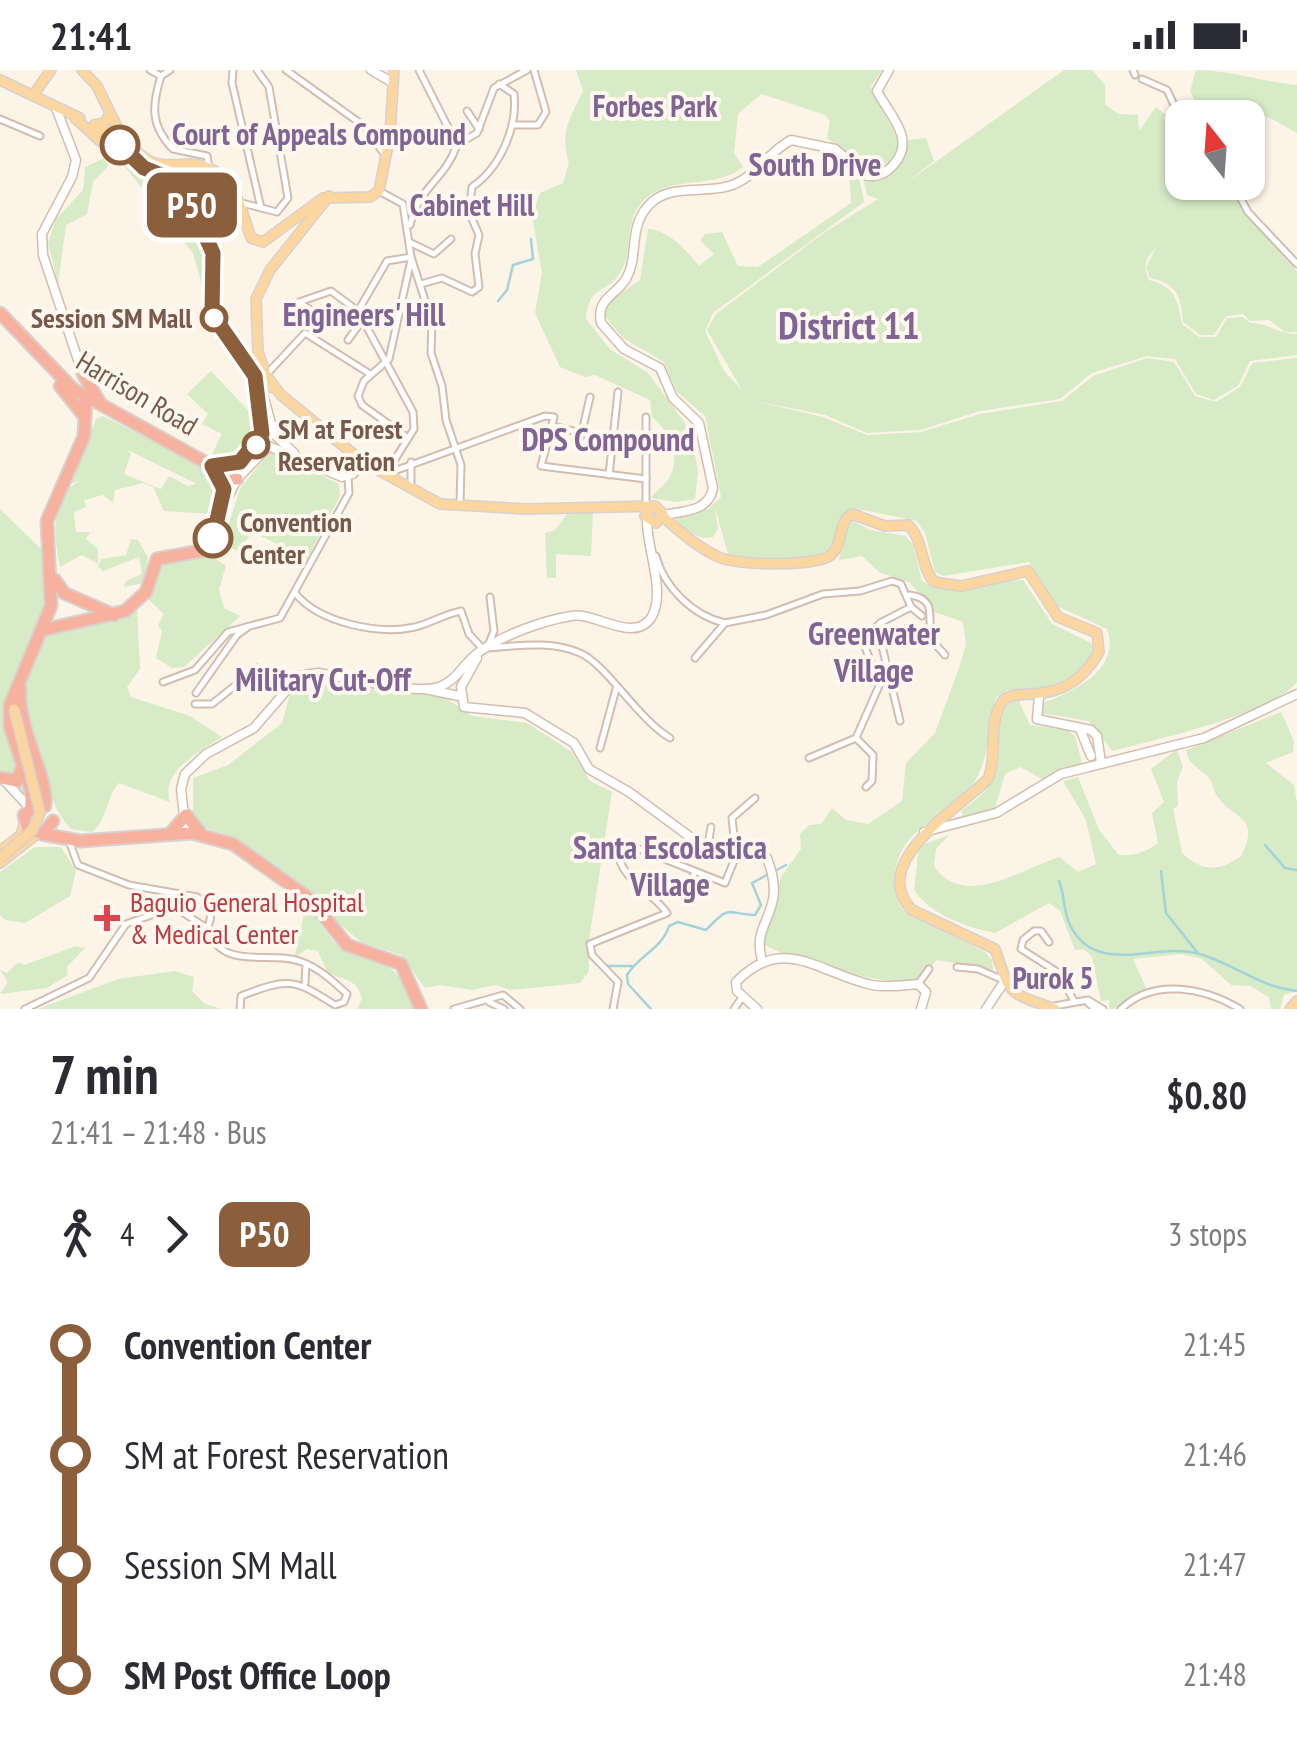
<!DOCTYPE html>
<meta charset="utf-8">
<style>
:root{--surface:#fff;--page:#f7f7f7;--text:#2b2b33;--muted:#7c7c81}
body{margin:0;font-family:"PT Sans Narrow",sans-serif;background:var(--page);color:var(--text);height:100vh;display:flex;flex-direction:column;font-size:38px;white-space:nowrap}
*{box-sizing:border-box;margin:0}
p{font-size:32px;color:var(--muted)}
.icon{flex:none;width:55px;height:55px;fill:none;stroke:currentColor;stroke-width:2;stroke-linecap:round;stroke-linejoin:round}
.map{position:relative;height:939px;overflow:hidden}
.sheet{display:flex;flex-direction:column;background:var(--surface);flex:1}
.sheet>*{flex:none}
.badge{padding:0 20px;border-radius:15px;font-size:35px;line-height:65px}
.needle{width:65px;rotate:343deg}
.controls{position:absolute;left:1165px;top:30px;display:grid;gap:20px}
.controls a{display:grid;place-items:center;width:100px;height:100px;border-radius:20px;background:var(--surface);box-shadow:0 2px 8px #0004;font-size:50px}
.map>.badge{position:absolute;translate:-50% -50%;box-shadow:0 0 0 5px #fff}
.legs{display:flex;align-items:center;gap:15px;height:110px;padding:0 50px;font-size:32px}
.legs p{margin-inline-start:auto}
.headline{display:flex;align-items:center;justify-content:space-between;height:170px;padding:0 50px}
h1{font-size:55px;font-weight:800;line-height:75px}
ul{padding:0 50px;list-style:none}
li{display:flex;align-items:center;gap:35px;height:110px;font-size:38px}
li i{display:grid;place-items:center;width:15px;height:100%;margin:0 12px;background:currentColor}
li i::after{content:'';width:25px;height:25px;margin:-12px;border:8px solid;border-radius:50%;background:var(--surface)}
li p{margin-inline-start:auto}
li:first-child i{background:linear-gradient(#0000 50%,currentColor 0)}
li:last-child i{background:linear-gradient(currentColor 50%,#0000 0)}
.status{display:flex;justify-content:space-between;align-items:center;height:70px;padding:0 50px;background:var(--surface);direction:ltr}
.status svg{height:28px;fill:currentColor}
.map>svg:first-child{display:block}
.green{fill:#d6ebc6;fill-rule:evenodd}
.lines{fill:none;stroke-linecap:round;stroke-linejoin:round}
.stream{stroke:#a2d3d9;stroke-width:2.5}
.street-casing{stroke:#d2bdb0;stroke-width:9}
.secondary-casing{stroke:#d5bdad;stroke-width:11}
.primary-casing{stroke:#d9d1cd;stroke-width:12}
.highway-casing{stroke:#d9d1cd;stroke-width:15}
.street{stroke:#fff;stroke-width:5}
.secondary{stroke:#fff;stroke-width:8}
.primary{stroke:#fbd6a1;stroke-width:9}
.highway{stroke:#f7b29f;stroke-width:11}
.primary-bridge-casing{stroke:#d9d1cd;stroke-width:12;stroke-linecap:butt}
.primary-bridge{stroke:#fbd6a1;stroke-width:9}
.line-1-casing{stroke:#fff;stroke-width:22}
.line-1{stroke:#8b5e3c;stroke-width:15}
.stop-1-dot{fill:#fff;stroke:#8b5e3c;stroke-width:5}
.health-dot{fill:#e0444e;stroke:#fff8ef;stroke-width:4}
.labels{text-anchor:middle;stroke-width:8;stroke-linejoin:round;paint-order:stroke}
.stop-label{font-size:28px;font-weight:bold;fill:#78594b;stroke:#fff8ef;text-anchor:start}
.street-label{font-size:28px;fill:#78594b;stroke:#fff8ef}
.health-label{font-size:28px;fill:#be3a42;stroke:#fff8ef;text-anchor:start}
.neighbourhood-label{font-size:30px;font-weight:bold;fill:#816394;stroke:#fff8ef}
.quarter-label{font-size:32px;font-weight:bold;fill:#816394;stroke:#fff8ef}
.district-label{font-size:38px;font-weight:bold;fill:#816394;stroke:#fff8ef}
</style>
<div class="status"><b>21:41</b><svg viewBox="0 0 49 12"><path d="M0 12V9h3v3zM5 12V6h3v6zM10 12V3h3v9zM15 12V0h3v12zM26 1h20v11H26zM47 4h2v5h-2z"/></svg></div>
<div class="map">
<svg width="1297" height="939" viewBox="0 0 1297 939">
<rect width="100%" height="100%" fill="#fdf4e8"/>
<g class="green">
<path d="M576,0H883L871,16C876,40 930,92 872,101L827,68L830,51L825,45L761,24L738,44L734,83L743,97C716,120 669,104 643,131C623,152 634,181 620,203C606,225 589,213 586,249L610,279L648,303L691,361L698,402L695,429L676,432L651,428C655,421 662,418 667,411C683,389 670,362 652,347L650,330L595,305L585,307L560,297L535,243L542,203L532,145L540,123L563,113L569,93C559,63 570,48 583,21Z"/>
<path d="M1064,0H1092L1105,15V34L1118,44L1138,45L1139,61L1156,37L1182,58V112L1230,113L1248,146L1297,201V262H1285L1269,250L1250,251L1243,244L1226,246L1214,265H1200L1183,252C1181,227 1178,214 1150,208L1146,197L1156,178C1144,189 1143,196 1149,210C1175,216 1178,231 1182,254L1199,267H1216L1227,248L1243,247L1250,253C1269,253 1278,264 1297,264V285L1250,291L1238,316L1214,330L1196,324L1175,289L1147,286L1092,303L1060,329L980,341L920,360L867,363L825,345L750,330L823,347L867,365L921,362L980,344L1062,331L1093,306L1147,288L1174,292L1195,326L1216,332L1240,317L1252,293L1297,288V612C1274,643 1152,671 1112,681L1089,651L1041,643L1040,634C1071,623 1122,600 1107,559L1055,535L1029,492L943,506L935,502L925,463L917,451L864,440L845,442L828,480C804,492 753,494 728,484L715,437L718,459L713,467C700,471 683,460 676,449L708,439L721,427L705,346L677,322L664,292L623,268L604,245L612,229L640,210L648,159C669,160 686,180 699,196L714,184L700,170L705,164L722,162L738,196L758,197L851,133L849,98L860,111L864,132L713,243L705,261L724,301L742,320L707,260L716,244L825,162L878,129L867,125L864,112C890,111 906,95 908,70L926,68L934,91L906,113Z"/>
<path d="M1196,0C1230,0 1263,12 1297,15V63L1268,47L1196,34L1190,21Z"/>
<polygon points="114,77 142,102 177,121 208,183 205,226 193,183 111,79"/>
<polygon points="104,88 108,96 93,112 87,144 66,155 58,214 48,173 56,149 83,120 85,97"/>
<path d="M211,301L256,349C255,371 244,388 221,391L212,384L222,364L202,354L208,344L187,324Z"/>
<path d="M103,346L212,400L220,425L212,444L164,441L153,417L143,413L115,420L113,433L103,425L84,430L86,437L74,442L76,462H90L86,469L98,479V494L82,485L60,497C54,468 49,426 80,411L69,414L96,349ZM128,380L195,413L196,414L188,416L169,406L161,419L124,404L131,384Z"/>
<polygon points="271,381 339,414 340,426 307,489 253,462 237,481 222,473 241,417"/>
<polygon points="0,439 42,480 45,493 48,527 5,655 28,721 24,728 0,703"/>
<polygon points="568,443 593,443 591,486 556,484 556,508 547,508 545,463 555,460"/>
<path d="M853,451L870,460L906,466L913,475L922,511C957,531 987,511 1023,510L1052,554L1091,573L1094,579C1078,614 1044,626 1008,620L996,627C988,654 990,687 975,711C951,750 902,752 895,803C893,818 895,827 903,840L985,882L992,890L994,906L981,897L937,890L911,913C884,914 780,888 763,873L781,807L801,779L800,764L809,755L821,754L832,738L846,750L868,754L902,731L906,693L935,663L959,598L966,574L963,552L935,542L909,512L879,502L862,486L839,490L844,463Z"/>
<polygon points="131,469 138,470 148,487 144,513 124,517 126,511 142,504 139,487 103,501 98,497 101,489 126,485"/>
<polygon points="209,484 226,496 219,519 224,538 240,546 184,597 172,598 156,588 162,561 158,555 164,544 145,526 156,495"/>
<path d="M137,537L140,599L127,617L131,627L190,646L222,667C200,682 160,700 170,732L119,713C106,727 107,751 92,762L71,759C49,738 18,648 25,618C28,600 38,582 44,565Z"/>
<polygon points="315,613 444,627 472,646 527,653 572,682 590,711 612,722 589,870 589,901 580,913 511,920 495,915 472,920 440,915 425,918 401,885 361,872 253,781 226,764 201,757 193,747 193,708 228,695 282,653 291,621"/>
<path d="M1018,629L1030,655L1067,660L1075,666L1082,693L1042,709L1021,697L1005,704L995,738L946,753L963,745L961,741C971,733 984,725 990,714C1004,692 989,637 1018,629Z"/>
<path d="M1281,642L1294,671L1293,682L1266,693L1294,715L1297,733V921L1284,925L1280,939H1271L1269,927L1250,916L1231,915L1202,889L1182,884L1133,889L1147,920L1117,939H1109V930L1101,931L1092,887L1084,879L1075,880L1060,841L1049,833L995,863C966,857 931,845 914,820L919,776L949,765L936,779L934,796C962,840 1022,799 1059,787L1078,802L1096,794L1086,750L1063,711L1078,707L1099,760L1119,785C1135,786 1146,782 1158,773L1152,743L1164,732L1151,699L1177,679L1183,697L1177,711L1178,736L1173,739L1182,783C1203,802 1218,802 1241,786C1262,745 1232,749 1217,726C1212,719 1214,711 1206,705C1196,697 1188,693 1186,680Z"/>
<polygon points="35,777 61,777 76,801 70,826 25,853 5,850 0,845 0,802"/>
<path d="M306,835C318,849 332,875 348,882C394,903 392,886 415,939H357L362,929C357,907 343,911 327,902L318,881L307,879L294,888Z"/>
<polygon points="76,876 85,878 67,897 68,905 47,918 0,924 8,912 0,900 7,903 18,892 24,895"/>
<polygon points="175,901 194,907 192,921 205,934 222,939 38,939 118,909"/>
</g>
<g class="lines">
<g class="stream">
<polyline points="498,231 507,220 513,195 533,189 531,169"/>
<polyline points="1265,775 1285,798 1297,800"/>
<polyline points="1161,801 1166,843 1197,882"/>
<path d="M1059,811C1065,825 1063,841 1070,855C1096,907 1153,873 1196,883C1232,892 1258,917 1297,921"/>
<polyline points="606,896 632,896"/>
<path d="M651,939L628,914L627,905C638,886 662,879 669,856L678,852L706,860C732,833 725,844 755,845L761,835L752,813L786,795"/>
</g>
<g class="street-casing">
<g id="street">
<polyline points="150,0 161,6"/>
<path d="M170,0L161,6C152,35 150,56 173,79L207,86L209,98"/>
<polyline points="233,0 232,13 261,138"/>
<polyline points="286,0 364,56 385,85"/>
<polyline points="1133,0 1135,5"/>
<polyline points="1142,9 1167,20 1182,52"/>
<polyline points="467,41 479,59"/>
<polyline points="0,49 40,66"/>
<polyline points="512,55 538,55 546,42 534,0"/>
<polyline points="457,75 477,63 494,18 527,0"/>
<polyline points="1232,112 1248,142 1297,194"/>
<polyline points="379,121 403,134 411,187 432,252 431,283 442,316 446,350 461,395 460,434"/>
<polyline points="242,133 277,142 288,128 269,17 257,0"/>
<path d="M410,155C419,116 445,110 457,75L419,0"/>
<polyline points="409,172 434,184 451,169"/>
<path d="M421,214L442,208L472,222L479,217L475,184L479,165L469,142L472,117C499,99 518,58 514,24L499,14"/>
<polyline points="358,241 387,191 411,187"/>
<polyline points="320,247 299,232 331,221 358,241 413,342 414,359 387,402"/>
<polyline points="348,270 361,252"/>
<polyline points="266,305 305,263 370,304"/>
<polyline points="552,356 644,378"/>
<polyline points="581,366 590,327"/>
<polyline points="408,368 362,335 358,326 364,311 389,289 411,190"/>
<polyline points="386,404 545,346 554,347 541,396 646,409"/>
<polyline points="609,405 618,322"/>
<polyline points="411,419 411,392"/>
<polyline points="646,438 646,347"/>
<path d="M656,486C664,517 693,546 725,553L766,545L823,524L860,521L892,511L901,514L911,537L880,553L863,571L879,616L856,668"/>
<path d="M295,523C319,553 379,565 415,557C431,553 445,544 461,541L469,564L483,579"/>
<path d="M910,525C942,530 923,553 934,572C937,577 942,581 945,585"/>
<path d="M490,527L494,561L487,578C517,576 551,570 580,583C606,594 638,649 670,668"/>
<polyline points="911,537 922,546"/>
<polyline points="870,563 882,576 900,651"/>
<polyline points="695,588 725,553"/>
<polyline points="163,612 195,600 228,562 280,548 349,423 348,407"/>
<polyline points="196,623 237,565 248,557"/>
<polyline points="195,634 212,634 257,598 294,609"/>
<polyline points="600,678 616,619"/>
<polyline points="809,688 856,668 873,685 872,711 866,717"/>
<path d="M69,771L78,795L129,815L197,827C208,836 215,844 207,858C223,903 268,879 302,892C319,898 334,912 347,924L344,932L335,935C294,909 290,907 241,926L240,939"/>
<polyline points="708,775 711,757"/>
<polyline points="685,823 694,804"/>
<polyline points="1049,872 1041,861 1034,861 1023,870 1021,879 1059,903 1074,931"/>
<polyline points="957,897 978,899 1003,910"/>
<polyline points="305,913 306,894"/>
<polyline points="918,914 929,899"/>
<polyline points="1086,931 1095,939"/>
<polyline points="489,932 504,939"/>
<polyline points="1054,936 1088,930 1103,939"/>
<polyline points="25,939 89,908 126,854 174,837 207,858"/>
<polyline points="454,939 503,925 520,939"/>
<path d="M613,939L618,912L592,885L590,874L667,843C654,823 617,808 618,779L629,775L725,813L736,786L732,748L755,728"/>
<polyline points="734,939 743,926"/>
<path d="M1121,939C1154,907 1205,918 1240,939"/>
</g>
</g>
<g class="secondary-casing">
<g id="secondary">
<polyline points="371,0 390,11"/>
<polyline points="56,38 76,90 72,107 42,164 43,185 84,308"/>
<polyline points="260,314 274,364 294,383"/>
<polyline points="259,372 342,407 353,404 362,391"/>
<polyline points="212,396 240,392 261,367 255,306"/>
<polyline points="225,433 237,409 267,378"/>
<path d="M663,445C683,441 709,442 713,418L699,353L673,328L660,298L624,279L601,253C596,229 615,226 626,209C639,187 628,158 648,136C667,113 703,124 729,116C754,109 768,82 791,70L835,79L867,106C879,107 887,103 895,93C916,68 888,43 877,21L889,0"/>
<path d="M477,588L461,617L464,637L525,643L574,673L589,699L629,722L697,772L724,784L767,788C789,844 750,850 762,890"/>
<polyline points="425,619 459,626"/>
<polyline points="1039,627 1037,649 1091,660 1097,666 1101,692"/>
<polyline points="1080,659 1091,686"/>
<polyline points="2,708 29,737"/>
<polyline points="998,742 1061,704 1204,668 1297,624"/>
<polyline points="924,762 996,743"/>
<path d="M186,763L181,719L185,704L206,684L254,658L299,606L318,603C346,607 414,625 439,617C458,610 464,592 479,582C504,565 541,551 571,546C594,541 633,574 651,548C667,523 646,477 647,450"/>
<path d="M757,939L737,921L736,912C784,863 818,903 872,915C887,918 903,915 918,914L926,922L921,939"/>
<polyline points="986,939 1004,912"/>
</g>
</g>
<g class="primary-casing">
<g id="primary">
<polyline points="82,0 97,16 120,63"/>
<polyline points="0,10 80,48"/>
<polyline points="34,24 51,0"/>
<polyline points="75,48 100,71 122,76 144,97 183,119 213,183 212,245 255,306"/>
<polyline points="94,55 104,53 110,44"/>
<path d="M95,64L100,59C124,62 132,83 152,92C164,97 179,94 191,94C233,96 240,136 251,168L263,172L323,128L370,127L379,121L390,65L394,0"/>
<polyline points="329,126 270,200 256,229 258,282 266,305 281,325 362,391 440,434 526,439 655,436 663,444 656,453 645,446 652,436"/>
<polyline points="256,320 264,315 274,318"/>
<path d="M663,447C681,462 699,479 721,488C739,495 816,497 831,485C844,473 837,453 852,444L885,456L908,455C924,469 920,496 934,512L961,516L1028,501L1058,547L1097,563L1099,582C1063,644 1015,613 1002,632C987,655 998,685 988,709C961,737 866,792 912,840L995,879C1012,927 1005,921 1055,939"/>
<polyline points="0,781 21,765 24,754"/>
<polyline points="0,793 37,764"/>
<polyline points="1290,939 1297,931"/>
</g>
</g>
<g class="highway-casing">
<g id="highway">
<path d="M0,243L73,319L212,396C232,417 221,459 206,480L157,489L146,522L125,541L43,560"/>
<polyline points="83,304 99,331"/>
<polyline points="60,316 85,347"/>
<polyline points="230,396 222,409 237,409"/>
<polyline points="55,510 64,523 114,545"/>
<path d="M20,618C18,664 48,703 45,736"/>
<polyline points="2,708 17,711 22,697"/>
<polyline points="36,735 24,745 28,760 44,763 53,751"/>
<polyline points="31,736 31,720 10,657 10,635 51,536 47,451 84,366 86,328"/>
<polyline points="42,764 80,771 192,763 233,774 310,829 347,875 401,894 421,939"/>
<polyline points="170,764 186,745 201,764"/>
</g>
</g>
<use href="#street" class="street"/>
<use href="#secondary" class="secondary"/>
<use href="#primary" class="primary"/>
<use href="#highway" class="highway"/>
<g class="primary-bridge-casing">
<polyline id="primary-bridge" points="0,788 32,761 40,743 14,639"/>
</g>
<use href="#primary-bridge" class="primary-bridge"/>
</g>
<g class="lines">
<g class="line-1-casing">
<polyline id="line-1" points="120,75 144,98 176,111 186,123 213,183 212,244 255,306 262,364 240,392 212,396 224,419 213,468"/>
</g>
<use href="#line-1" class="line-1"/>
</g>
<g class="stop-1-dot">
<circle cx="120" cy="75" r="18"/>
<circle cx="214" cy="248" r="12"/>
<circle cx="256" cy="375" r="12"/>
<circle cx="213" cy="468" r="18"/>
</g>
<path class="health-dot" d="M102 833h10v10h10v10h-10v10h-10v-10h-10v-10h10z"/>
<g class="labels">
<g class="stop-label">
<text x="192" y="258" text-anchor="end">Session SM Mall</text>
<text x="278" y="369">SM at Forest<tspan x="278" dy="32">Reservation</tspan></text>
<text x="240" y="462">Convention<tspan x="240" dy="32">Center</tspan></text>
</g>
<g class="street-label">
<text transform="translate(137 323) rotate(31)" y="10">Harrison Road</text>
</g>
<g class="health-label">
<text x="130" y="842">Baguio General Hospital<tspan x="130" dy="32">&amp; Medical Center</tspan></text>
</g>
<g class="neighbourhood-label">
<text x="655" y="47">Forbes Park</text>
<text x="319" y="75">Court of Appeals Compound</text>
<text x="472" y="146">Cabinet Hill</text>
<text x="1053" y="919">Purok 5</text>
</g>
<g class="quarter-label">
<text x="815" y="106">South Drive</text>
<text x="364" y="256">Engineers' Hill</text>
<text x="608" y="381">DPS Compound</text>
<text x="874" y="575">Greenwater<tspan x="874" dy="37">Village</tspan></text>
<text x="323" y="621">Military Cut-Off</text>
<text x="670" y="789">Santa Escolastica<tspan x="670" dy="37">Village</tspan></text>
</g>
<g class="district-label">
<text x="849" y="269">District 11</text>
</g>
</g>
</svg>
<div class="controls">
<a><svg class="needle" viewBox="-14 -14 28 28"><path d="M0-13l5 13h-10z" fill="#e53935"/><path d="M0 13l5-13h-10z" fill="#7c7c81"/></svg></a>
</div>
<b class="badge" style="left:192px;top:135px;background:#8b5e3c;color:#fff">P50</b>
</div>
<section class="sheet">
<div class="headline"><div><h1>7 min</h1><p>21:41 – 21:48 · Bus</p></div><b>$0.80</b></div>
<div class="legs"><svg class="icon" aria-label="walk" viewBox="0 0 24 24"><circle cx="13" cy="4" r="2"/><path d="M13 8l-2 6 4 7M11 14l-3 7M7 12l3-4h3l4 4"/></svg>4<svg class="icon" aria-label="forward" viewBox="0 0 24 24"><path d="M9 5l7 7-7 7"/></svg><b class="badge" style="background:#8b5e3c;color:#fff">P50</b><p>3 stops</p></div>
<ul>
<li><i style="color:#8b5e3c"></i><b>Convention Center</b><p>21:45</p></li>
<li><i style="color:#8b5e3c"></i><span>SM at Forest Reservation</span><p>21:46</p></li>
<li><i style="color:#8b5e3c"></i><span>Session SM Mall</span><p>21:47</p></li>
<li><i style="color:#8b5e3c"></i><b>SM Post Office Loop</b><p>21:48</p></li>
</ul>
</section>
